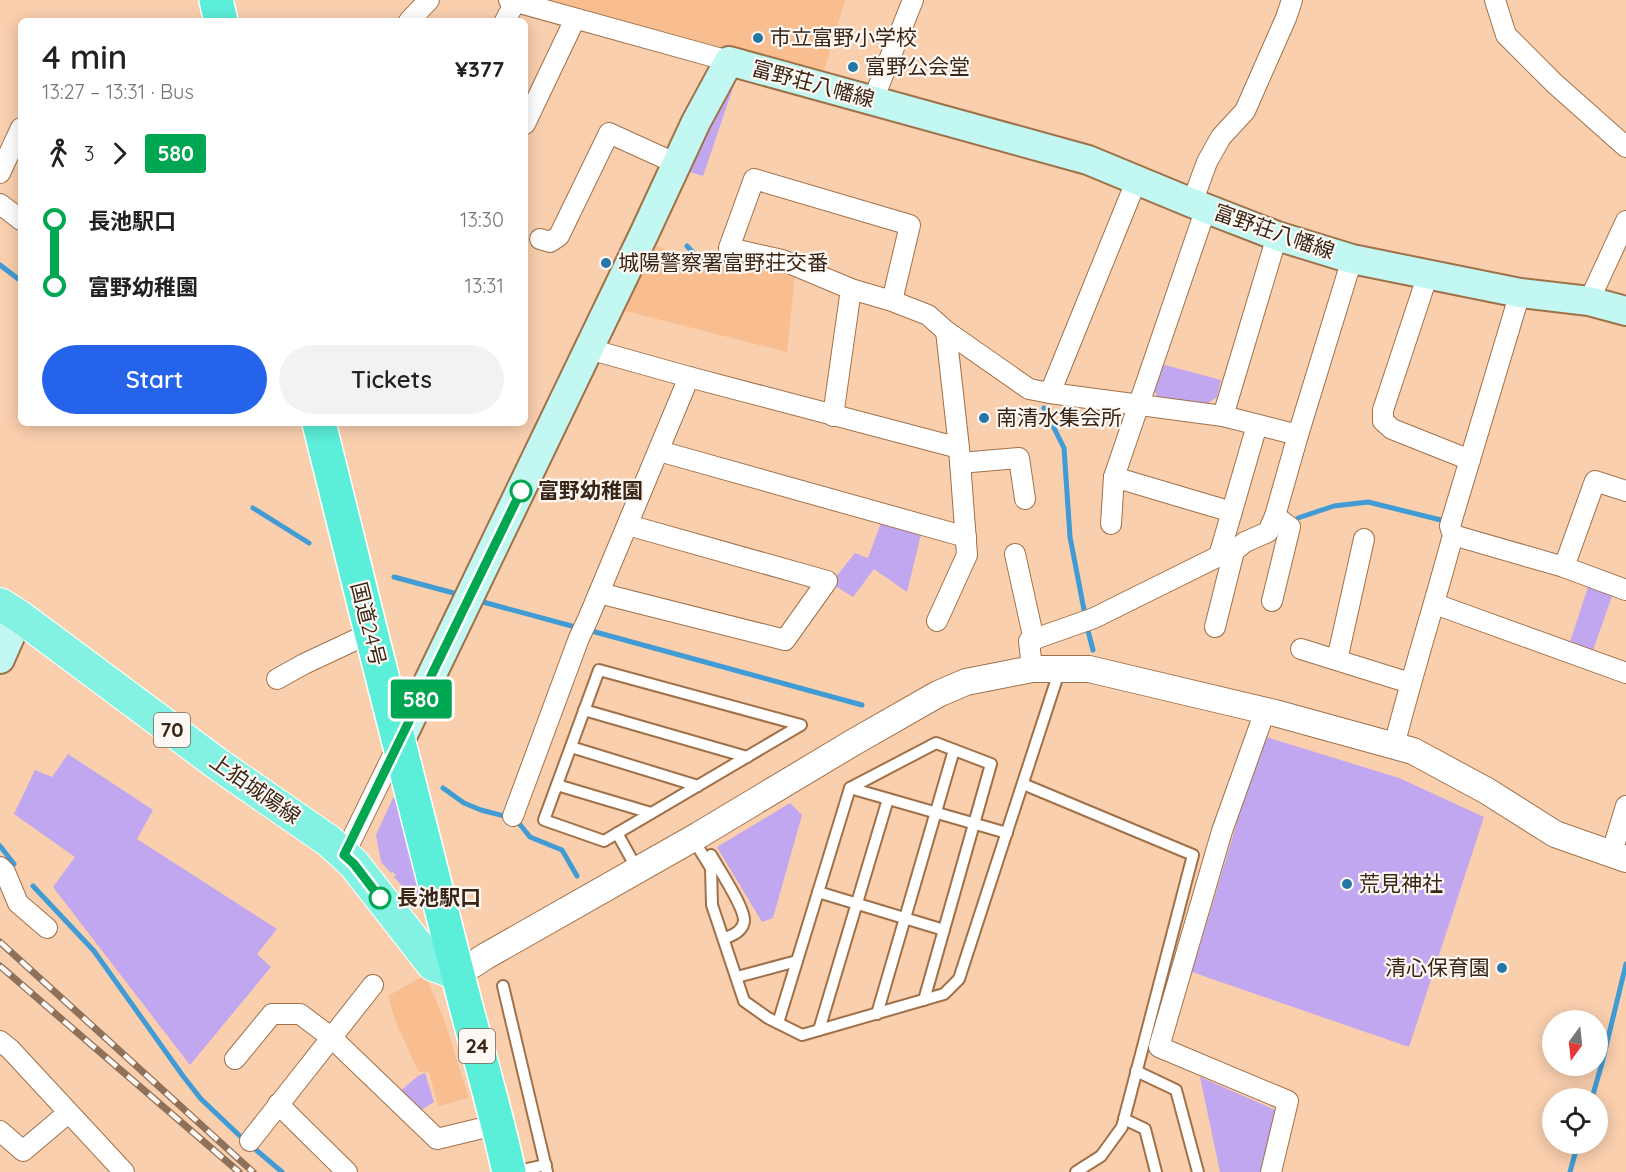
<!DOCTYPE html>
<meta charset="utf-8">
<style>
:root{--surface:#fff;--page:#f2f2f2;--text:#222;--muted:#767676;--accent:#2563eb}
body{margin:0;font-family:Quicksand,"Noto Sans JP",sans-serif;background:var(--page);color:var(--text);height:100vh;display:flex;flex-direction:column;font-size:22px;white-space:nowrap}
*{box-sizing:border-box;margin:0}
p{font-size:20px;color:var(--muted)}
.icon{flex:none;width:33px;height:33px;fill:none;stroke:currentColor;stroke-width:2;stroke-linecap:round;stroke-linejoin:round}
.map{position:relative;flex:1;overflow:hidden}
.panel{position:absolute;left:18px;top:18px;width:510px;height:408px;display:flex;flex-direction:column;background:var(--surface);border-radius:9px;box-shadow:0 3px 15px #0003}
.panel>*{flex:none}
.badge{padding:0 12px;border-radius:4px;font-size:21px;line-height:39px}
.needle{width:39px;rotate:195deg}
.fabs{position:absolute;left:1542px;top:1010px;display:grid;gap:12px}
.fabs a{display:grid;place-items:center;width:66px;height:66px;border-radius:50%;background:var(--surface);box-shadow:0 3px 15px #0003;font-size:30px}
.map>.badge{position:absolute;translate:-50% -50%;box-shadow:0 0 0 3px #fff}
.legs{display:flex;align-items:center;gap:9px;height:66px;padding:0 24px;font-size:20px}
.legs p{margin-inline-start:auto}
.head{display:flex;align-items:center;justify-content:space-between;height:102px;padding:0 24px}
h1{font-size:33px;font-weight:600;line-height:45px}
.button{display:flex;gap:12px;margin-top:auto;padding:12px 24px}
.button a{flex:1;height:69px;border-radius:36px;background:var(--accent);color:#fff;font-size:24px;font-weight:600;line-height:69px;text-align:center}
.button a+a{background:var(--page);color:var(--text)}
ul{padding:0 24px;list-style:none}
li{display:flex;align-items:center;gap:21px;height:66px;font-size:22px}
li i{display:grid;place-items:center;width:9px;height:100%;margin:0 8px;background:currentColor}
li i::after{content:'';width:15px;height:15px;margin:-8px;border:4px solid;border-radius:50%;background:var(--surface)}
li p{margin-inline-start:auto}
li:first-child i{background:linear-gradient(#0000 50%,currentColor 0)}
li:last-child i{background:linear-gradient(currentColor 50%,#0000 0)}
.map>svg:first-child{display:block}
.built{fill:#f8be8f}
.green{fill:#c1a6f0}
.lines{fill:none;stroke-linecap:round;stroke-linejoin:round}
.stream{stroke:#419bd4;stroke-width:5}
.service-casing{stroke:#a07149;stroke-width:14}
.minor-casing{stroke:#a07149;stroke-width:22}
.tertiary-casing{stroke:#a07149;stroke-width:28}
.secondary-casing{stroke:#a07149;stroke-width:32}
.primary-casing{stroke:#fff;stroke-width:34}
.trunk-casing{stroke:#fff;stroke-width:36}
.service{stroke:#fff;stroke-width:10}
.minor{stroke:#fff;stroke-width:20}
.tertiary{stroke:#fff;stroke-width:26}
.secondary{stroke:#c2f8f1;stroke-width:28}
.primary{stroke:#84f2e2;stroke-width:32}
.trunk{stroke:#5beed8;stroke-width:33}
.rail-casing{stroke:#8f715a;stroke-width:7}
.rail{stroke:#fef8f4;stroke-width:4.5;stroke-dasharray:14;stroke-linecap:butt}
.line-1-casing{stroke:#fff;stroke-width:14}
.line-1{stroke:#00a651;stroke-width:9}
.poi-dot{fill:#2576a7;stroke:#fef8f4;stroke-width:2}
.stop-1-dot{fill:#fff;stroke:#00a651;stroke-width:3}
.labels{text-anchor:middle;stroke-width:4.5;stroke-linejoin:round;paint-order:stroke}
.shield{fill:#fef8f4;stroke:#746458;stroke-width:1.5}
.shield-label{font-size:20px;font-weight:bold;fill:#392515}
.poi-label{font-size:21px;fill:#392515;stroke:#fef8f4;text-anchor:start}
.street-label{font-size:21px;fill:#392515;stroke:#fef8f4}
.stop-label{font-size:21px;font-weight:bold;fill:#392515;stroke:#fef8f4;text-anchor:start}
</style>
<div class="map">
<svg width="1626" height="1172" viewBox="0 0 1626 1172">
<rect width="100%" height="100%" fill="#f9cfae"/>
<g class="built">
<polygon points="544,0 845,0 822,77"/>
<polygon points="649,243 693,260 795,276 787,352 618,309"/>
<polygon points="425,975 443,1017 469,1098 438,1106 429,1072 419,1072 396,1023 388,996"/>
</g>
<g class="green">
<polygon points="735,82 703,176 684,170 719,95"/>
<polygon points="1161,364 1221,380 1217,397 1205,405 1159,400 1153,387"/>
<polygon points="882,520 922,530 907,592 874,569 853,597 831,583 855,553 868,558"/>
<polygon points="1588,587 1612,596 1591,656 1568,648"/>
<polygon points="1263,736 1399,778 1484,817 1409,1047 1192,972"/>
<polygon points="68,754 153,810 137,839 277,929 257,954 271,967 190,1065 53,887 75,857 14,814 35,770 52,777"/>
<polygon points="397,796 421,898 415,900 394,877 396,875 393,872 391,873 381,862 376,835 393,798"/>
<polygon points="790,803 802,815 773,918 762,922 717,847"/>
<polygon points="425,1073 434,1102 418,1112 399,1092 418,1076"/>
<polygon points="1200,1077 1278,1111 1262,1172 1220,1172"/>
</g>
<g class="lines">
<g class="stream">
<polyline points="687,246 696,256 729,262 773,267"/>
<polyline points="0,265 21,281"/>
<polyline points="1044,408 1064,448 1070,537 1085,615"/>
<polyline points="253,508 309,543"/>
<polyline points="1298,518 1334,506 1368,502 1441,520"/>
<polyline points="394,577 461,595"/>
<polyline points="483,602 579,628"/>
<polyline points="1087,627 1093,650"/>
<polyline points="588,630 862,705"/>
<polyline points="443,788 464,803 481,810 512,818 518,822 530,837 562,850 577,876"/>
<polyline points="0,846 14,864"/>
<polyline points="33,886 94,951 183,1076 201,1099 241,1137 282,1172"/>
<polyline points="1592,1098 1602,1063 1626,964"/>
<polyline points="1570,1172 1578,1143"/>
</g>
<g class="service-casing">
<g id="service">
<polygon points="599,670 801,725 604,841 544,820"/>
<polyline points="584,710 747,757"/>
<polyline points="571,747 698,786"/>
<polyline points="1023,784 1193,855 1122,1127 1101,1156 1076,1172"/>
<polyline points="557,785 651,813"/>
<polyline points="850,788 936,743 991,764 924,1000"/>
<polyline points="617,833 637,869"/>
<polyline points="693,839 711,868 712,905 744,1001 768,1018 802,1035 944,994 959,979 1060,669"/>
<path d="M711,855C719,869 745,908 744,921C743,930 736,934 728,937"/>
<polyline points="818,892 944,930"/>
<polyline points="737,977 797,961"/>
<polyline points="503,986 547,1172"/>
<polyline points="877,1014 954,750"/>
<polyline points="778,1023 850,788 1007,833"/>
<polyline points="819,1030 888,799"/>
<polyline points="1136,1071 1176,1090 1198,1172"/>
<polyline points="1124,1119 1145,1129 1156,1172"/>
<polyline points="513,1172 546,1165"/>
</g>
</g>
<g class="minor-casing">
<g id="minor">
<polyline points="509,0 729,61"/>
<polyline points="1495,0 1506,35 1554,83 1626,147"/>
<polyline points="409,21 429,0"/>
<polyline points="505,21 515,2"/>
<polyline points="873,100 913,0"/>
<polyline points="525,124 575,19"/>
<polyline points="0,173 21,128"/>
<polyline points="1192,203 1207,162 1221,137 1245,111 1286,18 1292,0"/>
<polyline points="0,204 21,220"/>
<polyline points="540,239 550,242 559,236 609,133 677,164"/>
<polyline points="1428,274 1383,410 1383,421 1392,429 1470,460"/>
<polyline points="892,301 910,225 754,179 729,248 782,260 851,289 892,301 928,315 946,331 1029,389 1050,393 1223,416 1298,435"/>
<polyline points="1589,301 1626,221"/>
<polyline points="589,349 689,377 959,448"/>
<polyline points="1050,393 1137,179"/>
<polyline points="833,416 851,289"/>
<polyline points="1223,416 1277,236"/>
<polyline points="659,451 966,537"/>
<polyline points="960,463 1019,458 1025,499"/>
<polyline points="1114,477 1232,512"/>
<polyline points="1111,524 1114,477 1206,208"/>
<polyline points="1453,535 1564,567 1626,590"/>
<polyline points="1015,554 1034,640"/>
<polyline points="1219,556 1257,425"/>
<polyline points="1564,567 1595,481 1626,491"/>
<polyline points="599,593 785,640 827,581 628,525"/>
<polyline points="1272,601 1290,527 1275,516"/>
<polyline points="1435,604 1626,673"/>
<polyline points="937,621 967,555 959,448 946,331"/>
<polyline points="1215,627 1234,551"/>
<polyline points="1301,649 1410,683"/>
<polyline points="1337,660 1364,539"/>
<polyline points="1032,669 1029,641 1094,618 1219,556 1234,551 1245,542 1268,532 1275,516 1298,435 1352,259"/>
<polyline points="277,679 304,664 370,633"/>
<polyline points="1265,711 1222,831 1159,1047 1288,1101 1271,1172"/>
<path d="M1394,746C1412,675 1434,606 1453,535L1450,526L1520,293"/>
<polyline points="513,816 579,638 588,619 689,377"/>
<polyline points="344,855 398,745"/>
<polyline points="1611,855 1626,806"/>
<polyline points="0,867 5,872 18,903 47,928"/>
<polyline points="0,1041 10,1049 124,1172"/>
<polyline points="235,1059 272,1014 300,1014 332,1038 437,1139 499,1124"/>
<polyline points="278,1104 347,1172"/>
<polyline points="0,1131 23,1151 68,1113"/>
<polyline points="250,1141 373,985"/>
</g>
</g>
<g class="tertiary-casing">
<polyline id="tertiary" points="458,974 486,956 699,835 854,742 938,694 966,682 1032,669 1089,669 1275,713 1413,751 1487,791 1555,834 1626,859"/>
</g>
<g class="secondary-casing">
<g id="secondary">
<polyline points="0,659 19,616"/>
<polyline points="398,745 645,232 696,122 729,61 1088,160 1192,203 1277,236 1352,259 1520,293 1589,301 1626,311"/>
</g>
</g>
<g class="primary-casing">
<polyline id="primary" points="0,604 19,616 219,765 329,841 354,864 433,965 458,974"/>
</g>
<g class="trunk-casing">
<g id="trunk">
<polyline points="216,0 221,21"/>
<path d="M319,423C365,610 412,796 460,983C476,1046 495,1108 509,1172"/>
</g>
</g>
<use href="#service" class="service"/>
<use href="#minor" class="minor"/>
<use href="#tertiary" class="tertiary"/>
<use href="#secondary" class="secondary"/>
<use href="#primary" class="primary"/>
<use href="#trunk" class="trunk"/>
<g class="rail-casing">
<g id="rail">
<polyline points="0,942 253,1172"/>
<polyline points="0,966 239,1172"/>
</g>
</g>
<use href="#rail" class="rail"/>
</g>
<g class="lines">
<g class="line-1-casing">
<polyline id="line-1" points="380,898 354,864 344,855 521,491"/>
</g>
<use href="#line-1" class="line-1"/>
</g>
<g class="poi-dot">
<circle cx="758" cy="38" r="6"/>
<circle cx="853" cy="67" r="6"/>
<circle cx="606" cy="263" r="6"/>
<circle cx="984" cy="418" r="6"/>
<circle cx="1347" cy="884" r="6"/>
<circle cx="1502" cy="968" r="6"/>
</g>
<g class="stop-1-dot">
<circle cx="521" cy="491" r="10"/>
<circle cx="380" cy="898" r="10"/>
</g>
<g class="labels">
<g class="shield">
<rect x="154" y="713" width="36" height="34" rx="4.5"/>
<rect x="459" y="1029" width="36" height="34" rx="4.5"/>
</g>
<g class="shield-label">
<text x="172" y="737">70</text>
<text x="477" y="1053">24</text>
</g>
<g class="poi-label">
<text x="770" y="45">市立富野小学校</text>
<text x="865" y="74">富野公会堂</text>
<text x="618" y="270">城陽警察署富野荘交番</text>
<text x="996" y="425">南清水集会所</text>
<text x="1359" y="891">荒見神社</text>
<text x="1490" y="975" text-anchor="end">清心保育園</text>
</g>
<g class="street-label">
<text transform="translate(813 84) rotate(15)" y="7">富野荘八幡線</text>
<text transform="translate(1274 232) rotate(19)" y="7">富野荘八幡線</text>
<text transform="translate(368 624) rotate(76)" y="7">国道24号</text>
<text transform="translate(255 789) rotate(35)" y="7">上狛城陽線</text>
</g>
<g class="stop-label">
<text x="538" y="498">富野幼稚園</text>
<text x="397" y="905">長池駅口</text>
</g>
</g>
</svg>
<div class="fabs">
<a><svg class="needle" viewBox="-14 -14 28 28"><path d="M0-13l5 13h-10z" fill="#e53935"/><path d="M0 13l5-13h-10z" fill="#767676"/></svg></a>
<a><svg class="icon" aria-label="locate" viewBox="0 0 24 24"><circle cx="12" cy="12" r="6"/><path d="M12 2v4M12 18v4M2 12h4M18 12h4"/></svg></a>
</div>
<b class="badge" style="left:421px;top:699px;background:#00a651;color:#fff">580</b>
<section class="panel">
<div class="head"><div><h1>4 min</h1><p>13:27 – 13:31 · Bus</p></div><b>¥377</b></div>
<div class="legs"><svg class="icon" aria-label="walk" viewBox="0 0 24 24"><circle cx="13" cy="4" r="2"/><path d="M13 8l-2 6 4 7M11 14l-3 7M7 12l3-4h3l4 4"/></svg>3<svg class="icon" aria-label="forward" viewBox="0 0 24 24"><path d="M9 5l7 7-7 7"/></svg><b class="badge" style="background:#00a651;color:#fff">580</b></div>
<ul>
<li><i style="color:#00a651"></i><b>長池駅口</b><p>13:30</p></li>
<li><i style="color:#00a651"></i><b>富野幼稚園</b><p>13:31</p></li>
</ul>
<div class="button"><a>Start</a><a>Tickets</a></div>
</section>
</div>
